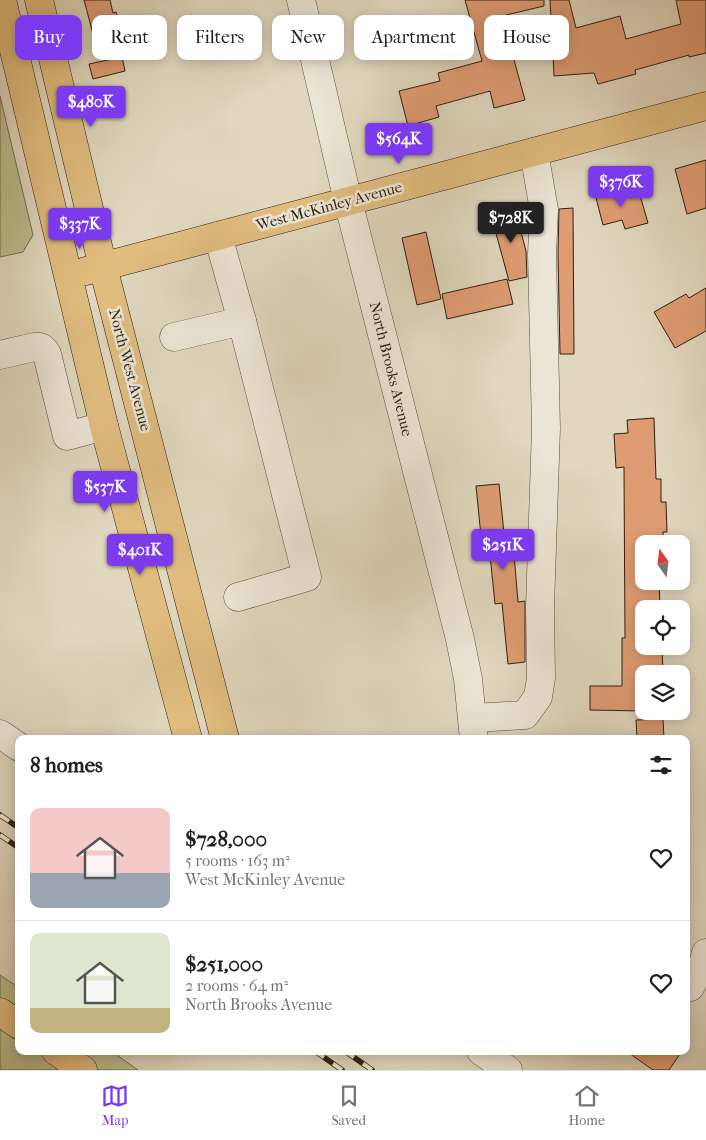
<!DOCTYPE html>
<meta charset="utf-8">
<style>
:root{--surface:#fff;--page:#f2f2f2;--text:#202124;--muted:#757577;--line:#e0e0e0;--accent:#7c3aed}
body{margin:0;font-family:"IM FELL French Canon",serif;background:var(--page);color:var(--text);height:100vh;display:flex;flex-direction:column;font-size:19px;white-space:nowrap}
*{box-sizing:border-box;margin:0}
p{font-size:16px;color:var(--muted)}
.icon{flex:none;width:28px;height:28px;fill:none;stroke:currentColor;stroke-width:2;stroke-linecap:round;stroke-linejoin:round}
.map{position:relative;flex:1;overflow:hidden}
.sheet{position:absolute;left:15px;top:735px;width:675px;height:320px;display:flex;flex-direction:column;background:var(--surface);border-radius:10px;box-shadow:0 2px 12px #0003}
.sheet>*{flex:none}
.guide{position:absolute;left:15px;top:15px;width:676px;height:45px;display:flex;gap:10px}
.needle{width:32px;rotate:346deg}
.tools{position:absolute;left:635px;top:535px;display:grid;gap:10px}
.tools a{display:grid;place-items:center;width:55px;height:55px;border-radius:10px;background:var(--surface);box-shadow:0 2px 12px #0003;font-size:25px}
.price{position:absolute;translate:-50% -42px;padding:0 11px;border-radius:5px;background:var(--accent);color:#fff;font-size:16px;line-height:32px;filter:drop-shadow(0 1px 2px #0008)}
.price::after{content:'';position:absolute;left:50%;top:30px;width:15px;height:11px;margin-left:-8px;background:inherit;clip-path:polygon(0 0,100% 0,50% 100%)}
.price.current{background:#222;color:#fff}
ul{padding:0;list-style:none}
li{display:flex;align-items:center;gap:15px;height:125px;padding:0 15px}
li+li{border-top:1px solid var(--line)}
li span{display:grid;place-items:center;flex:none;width:140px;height:100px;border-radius:10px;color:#555}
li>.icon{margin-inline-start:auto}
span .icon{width:60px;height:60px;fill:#fffc;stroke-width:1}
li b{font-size:21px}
h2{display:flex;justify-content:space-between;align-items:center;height:60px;padding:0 15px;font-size:21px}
.tag{padding:0 18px;border-radius:10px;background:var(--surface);box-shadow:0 2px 12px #0003;font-size:18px;line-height:45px}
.tag.current{background:var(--accent);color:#fff}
.dock{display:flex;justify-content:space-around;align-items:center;height:70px;border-top:1px solid var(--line);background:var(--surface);font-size:14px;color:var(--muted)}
.dock a{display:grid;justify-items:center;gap:2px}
.dock .current{color:var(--accent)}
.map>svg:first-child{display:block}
</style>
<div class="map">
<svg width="706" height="1070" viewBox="0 0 706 1070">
<rect width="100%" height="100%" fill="#e0d7be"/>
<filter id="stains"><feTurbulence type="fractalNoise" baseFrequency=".004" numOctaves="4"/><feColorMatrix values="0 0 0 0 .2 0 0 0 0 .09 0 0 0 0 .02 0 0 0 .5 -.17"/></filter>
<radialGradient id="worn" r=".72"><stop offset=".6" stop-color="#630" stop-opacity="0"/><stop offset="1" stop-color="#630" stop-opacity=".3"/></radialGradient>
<g fill="#babc8c" stroke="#736e4f">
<path d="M0,96L33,235L23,252L0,257Z"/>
<path d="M0,975L19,988V1051H111L138,1070H0Z"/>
</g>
<g fill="#df9c73" stroke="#2c2012">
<path d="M84,0H110L113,13L116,12L120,27L93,34Z"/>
<path d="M465,0H544V6L502,16L525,100L494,108L490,91L436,106L439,117L408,126L399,91L440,81L438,73L482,61Z"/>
<path d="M550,0H569L576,28L620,16L626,39L681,24L676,0H706V53L689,57V55L635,70L636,74L598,84L594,73L554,76Z"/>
<path d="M122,57L125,71L93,79L89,64Z"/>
<path d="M706,160V208L687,214L675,169Z"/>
<path d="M628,185L631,198L640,195L648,223L625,229L622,220L603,225L595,194Z"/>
<path d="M573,208L574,354H560L558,254L559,209Z"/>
<path d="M515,209L526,251L527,277L509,281L491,215Z"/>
<path d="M426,232L441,299L417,305L402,238Z"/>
<path d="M507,279L513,304L447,319L442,294Z"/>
<path d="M706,288V331L675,348L654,312L686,294L689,298Z"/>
<path d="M654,418L656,479H661V502H666L667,532H663V544H644V581H659L660,609H644V646H662L663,674H644V711L590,710V686H622V638H625L624,467L616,468L614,434L628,433L627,420Z"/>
<path d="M499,484L505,543L513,542L518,602L525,601V662L508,664L502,603L495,604L489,545L482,546L476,486Z"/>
<path d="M663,719L664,739H637L636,720Z"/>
<path d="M626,1051H682L669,1070H653Z"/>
</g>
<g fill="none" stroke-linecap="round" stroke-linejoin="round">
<g stroke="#594e3d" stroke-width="29">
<g id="minor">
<path d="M301,0L348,201L460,639L468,679L474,739"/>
<path d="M218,236L242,321"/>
<path d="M174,337L242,321L307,577L238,597"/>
<path d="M0,355L34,347C41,346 43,348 47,354L67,436L104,426"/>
<path d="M473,718L525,715L538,697L541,678L540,607L546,428L542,254L544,210L534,152"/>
<path d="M0,734L19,747"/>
<path d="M690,987L703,964L706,953"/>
<path d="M481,1051L508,1070"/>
</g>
</g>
<g stroke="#2c2012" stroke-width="29">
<g id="major">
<path d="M2,0L104,426L188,739"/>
<path d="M39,0L103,267L225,739"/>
<path d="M86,271L706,106"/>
<path d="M0,1012L19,1025"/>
<path d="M56,1051L83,1070"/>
</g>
</g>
<use href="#minor" stroke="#ebe5d5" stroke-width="28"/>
<use href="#major" stroke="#e0bc7f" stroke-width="28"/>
<g stroke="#2c2012" stroke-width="5.5">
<g id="rail">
<path d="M0,815L19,828"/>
<path d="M0,835L19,848"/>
<path d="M315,1051L342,1070"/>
<path d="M345,1051L372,1070"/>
</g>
</g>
<use href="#rail" stroke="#ebe5d5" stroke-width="4" stroke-dasharray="11" stroke-linecap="butt"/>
</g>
<g text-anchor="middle" stroke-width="5" stroke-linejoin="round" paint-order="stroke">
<g font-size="15" fill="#2c2012" stroke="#ebe5d5">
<text transform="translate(329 206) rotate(-15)" y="5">West McKinley Avenue</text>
<text transform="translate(391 369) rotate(76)" y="5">North Brooks Avenue</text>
<text transform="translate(130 370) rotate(75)" y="5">North West Avenue</text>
</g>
</g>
<rect width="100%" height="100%" filter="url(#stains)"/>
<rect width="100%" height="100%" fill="url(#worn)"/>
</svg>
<div class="tools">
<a><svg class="needle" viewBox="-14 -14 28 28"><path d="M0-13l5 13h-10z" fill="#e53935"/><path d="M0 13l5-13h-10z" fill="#757577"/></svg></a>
<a><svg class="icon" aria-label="locate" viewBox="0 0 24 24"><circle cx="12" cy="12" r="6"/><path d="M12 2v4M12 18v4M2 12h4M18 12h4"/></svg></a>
<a><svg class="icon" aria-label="layers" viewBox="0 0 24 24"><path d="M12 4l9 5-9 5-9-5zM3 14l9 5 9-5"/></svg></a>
</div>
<b class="price" style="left:91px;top:128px">$480K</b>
<b class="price" style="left:399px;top:165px">$564K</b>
<b class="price" style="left:621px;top:208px">$376K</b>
<b class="price current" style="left:511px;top:244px">$728K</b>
<b class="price" style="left:80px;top:250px">$337K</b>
<b class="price" style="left:105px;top:513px">$537K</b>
<b class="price" style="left:503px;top:571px">$251K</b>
<b class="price" style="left:140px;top:576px">$401K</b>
<div class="guide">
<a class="tag current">Buy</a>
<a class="tag">Rent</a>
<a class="tag">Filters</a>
<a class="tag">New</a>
<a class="tag">Apartment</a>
<a class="tag">House</a>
</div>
<section class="sheet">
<h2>8 homes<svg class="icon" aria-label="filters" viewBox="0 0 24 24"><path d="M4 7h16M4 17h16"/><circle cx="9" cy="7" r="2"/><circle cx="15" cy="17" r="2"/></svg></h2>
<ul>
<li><span style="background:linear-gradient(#f6c9c9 65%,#9aa5b1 0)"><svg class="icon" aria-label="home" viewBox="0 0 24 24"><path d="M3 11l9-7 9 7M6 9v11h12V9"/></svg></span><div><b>$728,000</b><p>5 rooms · 163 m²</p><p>West McKinley Avenue</p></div><svg class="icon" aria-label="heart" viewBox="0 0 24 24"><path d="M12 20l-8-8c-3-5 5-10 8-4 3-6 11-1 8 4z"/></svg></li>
<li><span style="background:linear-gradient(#dfe7d0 75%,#c2b280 0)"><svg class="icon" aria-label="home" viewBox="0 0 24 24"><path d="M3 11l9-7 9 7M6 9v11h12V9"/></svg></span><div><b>$251,000</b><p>2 rooms · 64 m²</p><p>North Brooks Avenue</p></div><svg class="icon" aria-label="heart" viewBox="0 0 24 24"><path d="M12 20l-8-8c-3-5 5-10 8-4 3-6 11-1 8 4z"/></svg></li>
</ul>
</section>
</div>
<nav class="dock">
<a class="current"><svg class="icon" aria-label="map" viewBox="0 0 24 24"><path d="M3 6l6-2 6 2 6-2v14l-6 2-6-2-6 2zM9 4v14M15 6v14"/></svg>Map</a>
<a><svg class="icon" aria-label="saved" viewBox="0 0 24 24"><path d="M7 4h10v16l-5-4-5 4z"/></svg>Saved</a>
<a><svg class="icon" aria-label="home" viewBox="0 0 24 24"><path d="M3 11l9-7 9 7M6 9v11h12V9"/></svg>Home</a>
</nav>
